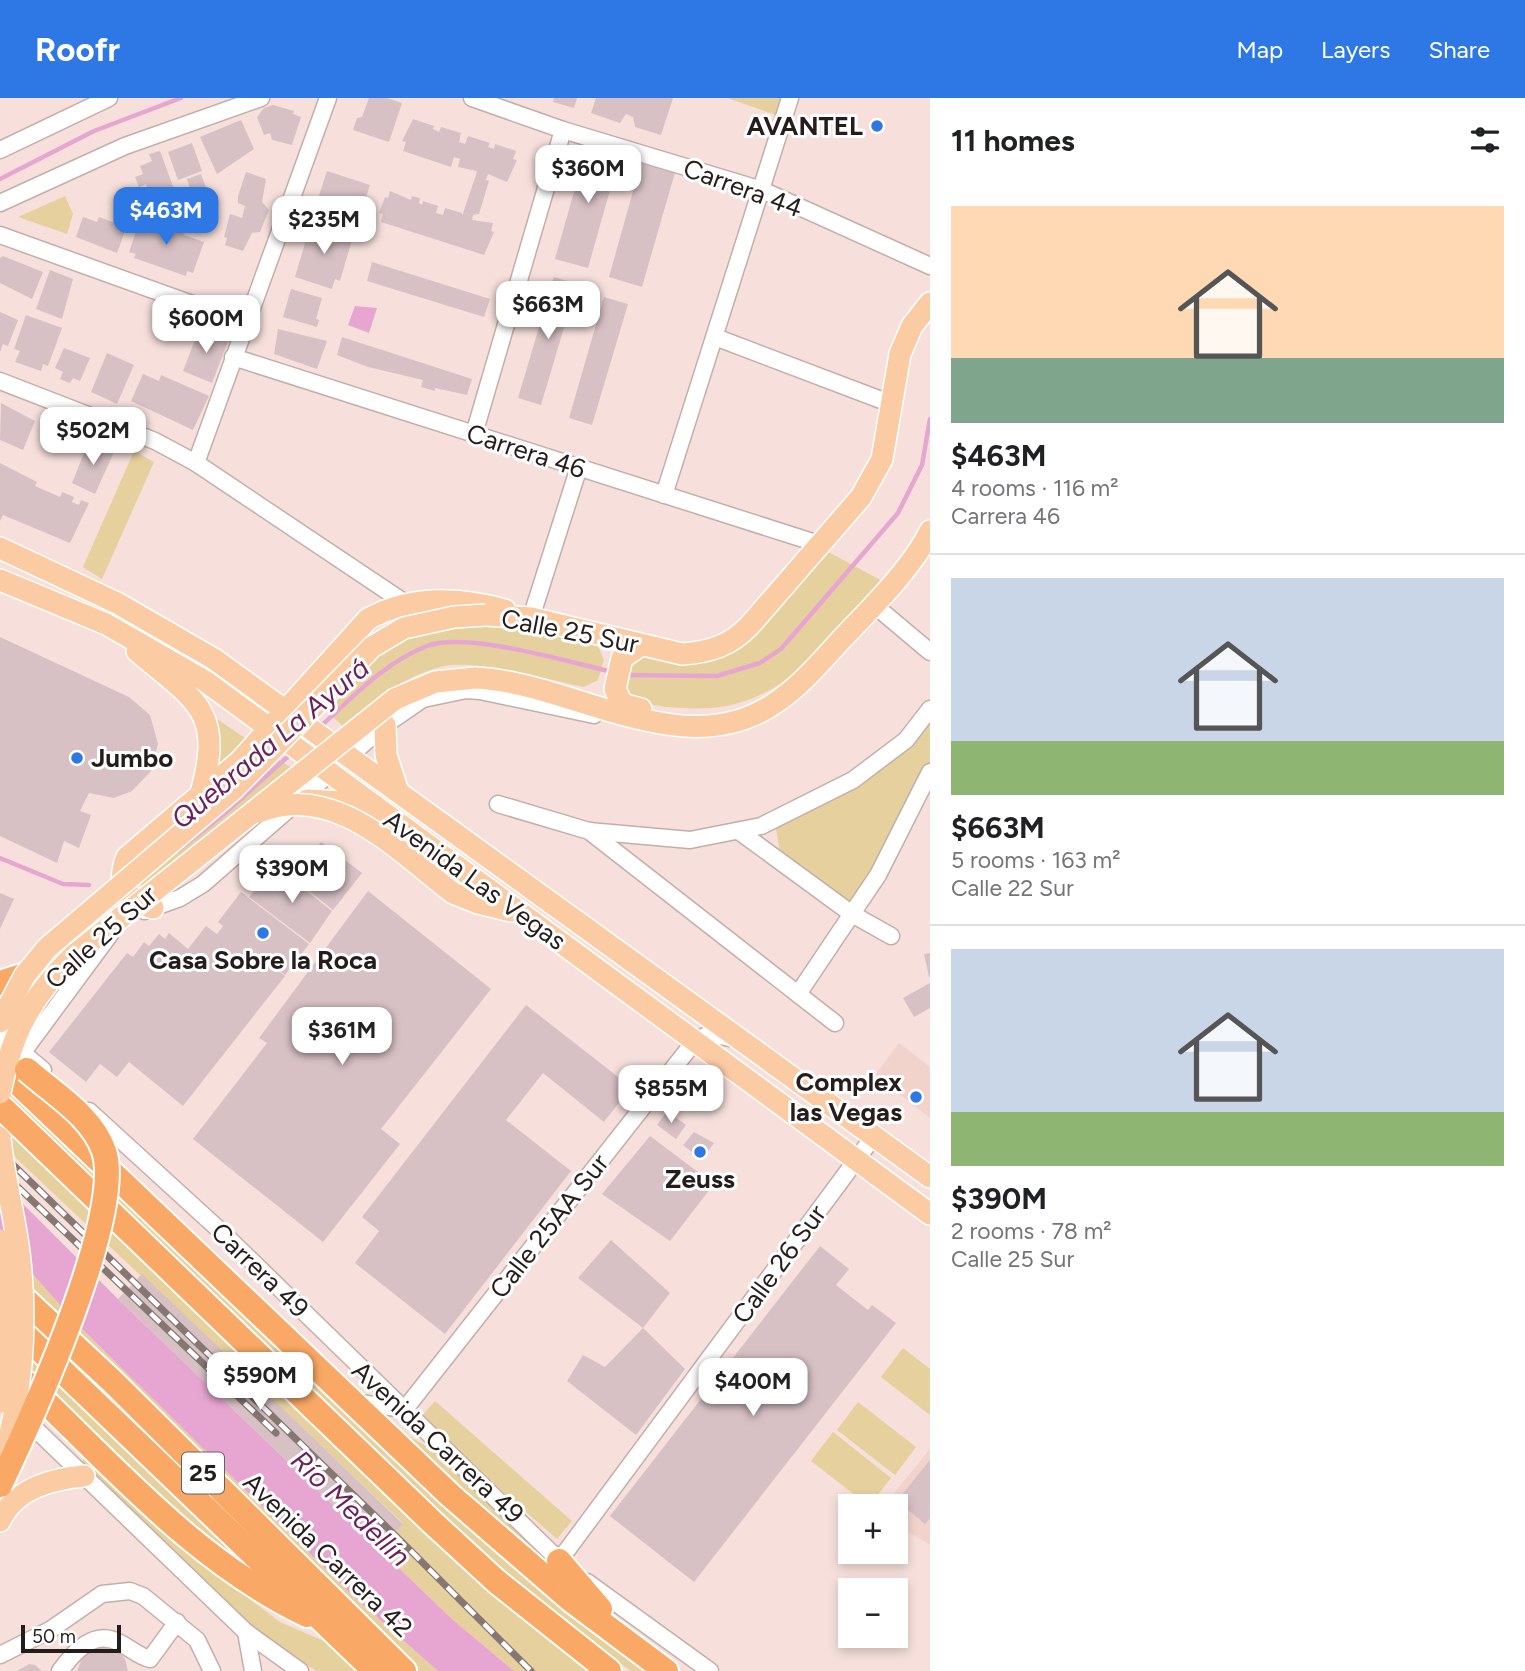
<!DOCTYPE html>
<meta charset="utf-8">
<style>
:root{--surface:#fff;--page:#f6f6f6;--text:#202124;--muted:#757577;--line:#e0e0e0;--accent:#2d78e4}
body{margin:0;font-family:Figtree,sans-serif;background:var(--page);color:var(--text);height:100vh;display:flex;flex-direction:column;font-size:26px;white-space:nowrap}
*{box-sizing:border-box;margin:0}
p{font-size:23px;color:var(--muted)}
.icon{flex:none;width:38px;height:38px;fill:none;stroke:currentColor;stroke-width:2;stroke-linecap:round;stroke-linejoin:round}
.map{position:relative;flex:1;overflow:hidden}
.sheet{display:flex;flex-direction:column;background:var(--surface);width:595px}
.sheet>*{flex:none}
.fabs{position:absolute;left:838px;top:1396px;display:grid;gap:14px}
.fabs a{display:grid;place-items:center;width:70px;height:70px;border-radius:0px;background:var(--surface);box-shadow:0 4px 10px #0003;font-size:35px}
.scale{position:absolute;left:21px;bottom:18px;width:100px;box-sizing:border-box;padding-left:7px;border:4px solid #251d1b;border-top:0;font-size:19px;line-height:24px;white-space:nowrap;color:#251d1b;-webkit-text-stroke:5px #fff;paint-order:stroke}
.price{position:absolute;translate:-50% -60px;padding:0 16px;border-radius:14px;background:#fff;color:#222;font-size:23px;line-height:46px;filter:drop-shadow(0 2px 4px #0008)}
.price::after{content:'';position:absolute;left:50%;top:42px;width:21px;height:16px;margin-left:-10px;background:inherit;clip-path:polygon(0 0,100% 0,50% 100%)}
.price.current{background:var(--accent);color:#fff}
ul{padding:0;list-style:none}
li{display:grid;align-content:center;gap:14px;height:371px;padding:0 21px}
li+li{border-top:2px solid var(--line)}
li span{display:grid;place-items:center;height:217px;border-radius:0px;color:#555}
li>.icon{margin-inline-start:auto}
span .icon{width:126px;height:126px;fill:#fffc;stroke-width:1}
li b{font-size:30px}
h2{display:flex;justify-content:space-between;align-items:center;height:84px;padding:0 21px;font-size:30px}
header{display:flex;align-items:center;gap:42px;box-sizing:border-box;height:98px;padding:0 35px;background:var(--accent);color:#fff}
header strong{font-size:33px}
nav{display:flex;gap:38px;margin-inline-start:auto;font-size:24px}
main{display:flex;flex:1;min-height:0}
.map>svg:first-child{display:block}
</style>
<header>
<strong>Roofr</strong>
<nav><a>Map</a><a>Layers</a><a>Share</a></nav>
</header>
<main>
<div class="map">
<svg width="930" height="1573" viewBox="0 0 930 1573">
<rect width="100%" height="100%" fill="#f7e0db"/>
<g fill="#f2d3cc">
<path d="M899,945L930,969V1020L875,977Z"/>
<path d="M930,1351V1447L896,1427V1409H883Z"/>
</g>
<g fill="#e6d09e">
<path d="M727,0H781L776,17Z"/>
<path d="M65,98L73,116L67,136L18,119Z"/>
<path d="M134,353L154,364L102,481L83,469Z"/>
<path d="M823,451L884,484C824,546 780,618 683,610C661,609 640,607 623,593L630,562C654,554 684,565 711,562Z"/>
<path d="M481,526L523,529L598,548L604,562L598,582L584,589C548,582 475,560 440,569C404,578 371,605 344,629L322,610C339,592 356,569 375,554C405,531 445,529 481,526Z"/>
<path d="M930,616V669L896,737L851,806L780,755L775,725L872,675Z"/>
<path d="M214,619L245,640L218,669L220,650Z"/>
<path d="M274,659L292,670L147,794L134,778Z"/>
<path d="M0,981L522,1473L578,1522L646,1573H631L572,1532L518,1487L0,996Z"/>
<path d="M0,1022L489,1488L586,1573H514L453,1522L379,1451L403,1425L0,1045Z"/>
<path d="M10,1149L78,1227L355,1500L438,1573H415L0,1169Z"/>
<path d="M0,1244L31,1261L96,1317L245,1462L200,1435Z"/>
<path d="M903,1250L930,1271V1317L881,1279Z"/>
<path d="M435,1303L572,1423L557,1441L419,1321Z"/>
<path d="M858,1304L916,1349L895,1377L837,1332Z"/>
<path d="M382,1323L437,1354L532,1445L547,1471Z"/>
<path d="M833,1334L891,1380L869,1408L811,1363Z"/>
<path d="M85,1356L213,1473L280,1524L331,1546L362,1573H317L278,1550L241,1522L82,1365Z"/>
</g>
<g fill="#e7a6d2">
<path d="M355,208L377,210L369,235L348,227Z"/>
<path d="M0,1083L118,1201L453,1522L514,1573H438L355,1500L78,1227L0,1139Z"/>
</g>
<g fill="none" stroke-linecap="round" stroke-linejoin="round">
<g stroke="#e7a6d2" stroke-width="4.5">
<path d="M0,81L94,33L181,0"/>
<path d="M624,577L717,578L760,565L781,551L898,415L922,367L930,321"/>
<path d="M320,629C352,600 385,564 427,548C466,533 569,564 612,574"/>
<path d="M177,753L225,715L293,654"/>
<path d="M0,760L63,786L89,787"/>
</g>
</g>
<g fill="#d7c1c4">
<path d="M369,0H387L402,5L389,44L353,32L357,20L362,19Z"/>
<path d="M554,0H577L574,10L553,4Z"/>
<path d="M596,0H673L661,37L635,29L633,19L626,16L620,25L591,15Z"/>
<path d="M273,7L294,13L293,16L301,19L292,47L272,42L270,35L264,37L257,19L264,10Z"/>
<path d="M413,21L434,28L433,31L439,34L441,29L461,35L459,44L465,46L468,38L490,45L488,49L494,51L495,46L516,53L513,61L517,62L507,84L488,76L486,82L489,83L479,116L473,117L472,122L493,125L491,133L494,134L484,157L381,124L383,116L379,115L385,99L388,100L390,93L411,102L412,98L420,100L419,105L422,107L423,103L438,108L436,115L443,117L445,110L462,115V118L476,77L477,73L458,69L460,61L454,59L451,69L403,53L406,44L402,43Z"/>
<path d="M241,22L254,51L217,76L200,39Z"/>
<path d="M588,44L621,53L588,170L555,161Z"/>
<path d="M192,45L202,73L178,82L168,54Z"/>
<path d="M160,53L178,102L171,105L168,95L161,98L159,91L149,94L146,86L139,89L135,79L143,76L140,68L152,63L149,56Z"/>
<path d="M642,61L676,71L642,189L609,179Z"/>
<path d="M327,73L370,87L357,127L314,113Z"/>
<path d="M246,74L266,81L262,104L269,112L260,134L252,135L243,153L225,147L227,140L224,139L230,116L242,120L245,108L238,105V98Z"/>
<path d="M201,76L212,106H198L197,101L187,105L182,93L190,90L187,81Z"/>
<path d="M83,119L97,124L99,119L113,124L123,120L129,122L117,155L76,139Z"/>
<path d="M141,119L186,131L184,137L204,144L193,175L187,173L186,178L134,160L136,156L129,154Z"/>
<path d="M311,125L353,138L340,183L335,181L332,191L295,179Z"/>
<path d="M3,158L43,174L32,201L0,185V160Z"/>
<path d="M372,164L490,201L484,219L367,183Z"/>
<path d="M50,172L73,181L62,221L36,211Z"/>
<path d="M554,179L577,186L541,307L518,300Z"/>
<path d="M291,191L322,200L316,221L319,222L317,229L283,219Z"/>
<path d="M604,199L628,206L592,327L569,320Z"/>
<path d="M0,214L18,222L8,248L3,246L0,254Z"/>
<path d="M26,217L62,230L48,268L43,266L41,273L15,264L20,253L14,251Z"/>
<path d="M200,229L229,241L212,285L183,273Z"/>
<path d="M278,231L327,243L317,271L274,256Z"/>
<path d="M342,239L472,281L467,297L435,290V293L421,289L423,282L368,269L337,257Z"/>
<path d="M64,250L90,260L80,283L73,280L70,285L60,281L63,274L55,270Z"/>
<path d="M107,255L134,267L117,306L91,294Z"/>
<path d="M143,276L159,283L161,277L209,298L193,332L131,303Z"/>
<path d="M1,305L35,323L23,352L0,342Z"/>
<path d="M93,344L115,352L95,396L72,385L88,345Z"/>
<path d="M0,365L37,384L35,388L60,399L62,394L74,399L72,404L79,407L81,402L89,405L70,445L3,417L0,423Z"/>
<path d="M0,539L129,599L150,617L158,646L151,673L132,693L114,700L89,695L80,713L91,717L79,750L64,743L57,765L0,738Z"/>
<path d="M321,744L362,775L333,812L283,772L300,749L312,757Z"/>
<path d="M269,774L279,782L284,775L332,813L310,845L249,799Z"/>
<path d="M368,793L491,891L381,1031L400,1046L323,1144L193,1041L267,945L259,940Z"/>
<path d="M241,794L309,846L285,877L242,844L285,878L183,1008L129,964L117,979L100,966L86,984L49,954L127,855L133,859L144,844L149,848L159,836L165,841L169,835L188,851L206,828L217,836L223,828L218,824Z"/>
<path d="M0,795L14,801L0,831Z"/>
<path d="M930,855V879H929L924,856Z"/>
<path d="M930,885V910L914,919L903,900Z"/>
<path d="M526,907L631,989L604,1024L543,975L506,1022L571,1073L445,1236L355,1165L379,1133L362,1119Z"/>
<path d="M667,1013L686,1027L676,1041L657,1027Z"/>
<path d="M694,1034L714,1045L702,1062L683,1047Z"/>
<path d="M650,1038L714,1086L670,1143L602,1096Z"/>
<path d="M611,1142L670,1195L643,1230L578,1180Z"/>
<path d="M820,1148L849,1171L836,1187L868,1212L872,1207L896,1225L694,1484L610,1418Z"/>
<path d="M142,1176L403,1426L379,1451L118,1201Z"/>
<path d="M643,1230L685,1271L636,1337L567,1283L583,1257L605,1269Z"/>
<path d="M930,1362V1420L925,1426L897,1403Z"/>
<path d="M99,1548L118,1553L125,1561L128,1573H77L83,1558Z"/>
<path d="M29,1566L35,1567L42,1573H17Z"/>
</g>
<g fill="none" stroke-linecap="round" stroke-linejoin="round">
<g stroke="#c4aea9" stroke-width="19">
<g id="minor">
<path d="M472,0L563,32L762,92L930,168"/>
<path d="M0,52L109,0"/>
<path d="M0,105L125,48L261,0"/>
<path d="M0,137L245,225"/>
<path d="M715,239L889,305"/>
<path d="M233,259L819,446"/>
<path d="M0,283L155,343L196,365L405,505"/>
<path d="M474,336L563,32"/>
<path d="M196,365L328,0"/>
<path d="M664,397L790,0"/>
<path d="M873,506L930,554"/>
<path d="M531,520L579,369"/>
<path d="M498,706L589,733L835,925"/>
<path d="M589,733L690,742L761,728L853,682L906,642L930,611"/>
<path d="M740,734L852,816L891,838"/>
<path d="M144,813L180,800L203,786L385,627L423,601L466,592L480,593L594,617"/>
<path d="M798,896L878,777L930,674"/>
<path d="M0,936L43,972"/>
<path d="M23,954L111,835"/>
<path d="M89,1013L226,1138L566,1469"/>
<path d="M351,1304L405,1311L694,944L709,936L735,941"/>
<path d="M24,1320L246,1534L300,1573"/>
<path d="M559,1463L874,1038"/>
<path d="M587,1484L710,1573"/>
<path d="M246,1534L253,1573"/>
<path d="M0,1557L50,1532L102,1496L130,1493L143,1498L197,1542L212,1573"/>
<path d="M60,1573C74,1554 94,1530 120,1545C130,1550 140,1559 150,1561L177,1524"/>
</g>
</g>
<g stroke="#fff" stroke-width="24">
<g id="major">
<path d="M0,450L117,505L214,561L930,1079"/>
<path d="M0,482L106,526L205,583L930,1116"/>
<path d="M486,517L531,520L682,556C710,554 730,548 750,527L861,399L882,361L900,256L912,228L930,205"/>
<path d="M641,547L622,560L615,591L622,606L641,611"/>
<path d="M137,553C196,604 224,611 201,695"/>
<path d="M475,580C574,584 685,670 778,603C801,587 820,565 839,544C868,513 912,471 930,433"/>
<path d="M385,627L386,657L398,694"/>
<path d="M307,702L342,704L372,710"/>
<path d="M453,795L478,805L511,813"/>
<path d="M153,810C127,805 116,784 127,759L240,663L368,521C411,497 458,499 505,512"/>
<path d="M0,1423C15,1390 52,1381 84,1378"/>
</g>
</g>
<g stroke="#fff" stroke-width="28">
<g id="highway">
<path d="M0,885L25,877"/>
<path d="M0,968L451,1398L571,1502L666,1573"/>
<path d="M0,1008L433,1425L496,1483L609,1573"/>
<path d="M8,1186L112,1283L404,1573"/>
<path d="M8,1221L375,1573"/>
<path d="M26,1285C114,1369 196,1464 307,1517"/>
<path d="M559,1463L600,1511"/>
</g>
</g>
<use href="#minor" stroke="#fff" stroke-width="16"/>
<use href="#major" stroke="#fbcba3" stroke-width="21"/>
<use href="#highway" stroke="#f9a965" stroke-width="24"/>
<g stroke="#867773" stroke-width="7">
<g id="rail">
<path d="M0,1054L403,1445L531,1573"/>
<path d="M0,1072L276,1335"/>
</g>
</g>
<use href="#rail" stroke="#fff" stroke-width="4.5" stroke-dasharray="13" stroke-linecap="butt"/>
<g stroke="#fff" stroke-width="24" stroke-linecap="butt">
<g id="major-bridge">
<path d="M259,714C334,683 398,753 453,795"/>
<path d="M0,924L25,877L47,850L235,690L372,549L404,530L454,519L486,517"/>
<path d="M0,995C12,935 30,900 74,857L395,601L435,584L475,580"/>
<path d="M0,1040C4,1082 16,1122 20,1163C27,1230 22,1303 1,1367"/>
<path d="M0,1142C11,1195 10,1251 0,1304"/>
</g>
</g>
<g stroke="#fff" stroke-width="28" stroke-linecap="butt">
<path id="highway-bridge" d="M0,1387C30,1324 125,1115 104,1053C92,1018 54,996 27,972"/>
</g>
<use href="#major-bridge" stroke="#fbcba3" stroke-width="21"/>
<use href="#highway-bridge" stroke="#f9a965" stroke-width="24"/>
</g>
<g fill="#2d78e4" stroke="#fff" stroke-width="2.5">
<circle cx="877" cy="28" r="7"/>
<circle cx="77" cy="660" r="7"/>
<circle cx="263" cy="835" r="7"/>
<circle cx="916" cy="999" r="7"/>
<circle cx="700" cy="1054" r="7"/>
</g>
<g text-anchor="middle" stroke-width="6" stroke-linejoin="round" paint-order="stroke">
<rect fill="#fff" stroke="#66615f" stroke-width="2" x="182" y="1354.5" width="42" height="41" rx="5"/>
<g font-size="24" font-weight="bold" fill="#251d1b">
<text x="203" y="1383">25</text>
</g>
<g font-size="26" font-weight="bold" fill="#251d1b" stroke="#fff" text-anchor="end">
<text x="863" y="37">AVANTEL</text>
<text x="91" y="669" text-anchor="start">Jumbo</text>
<text x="263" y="871" text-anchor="middle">Casa Sobre la Roca</text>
<text x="902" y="993">Complex<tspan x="902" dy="30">las Vegas</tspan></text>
<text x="700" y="1090" text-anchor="middle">Zeuss</text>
</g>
<g font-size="26" fill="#251d1b" stroke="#fff">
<text transform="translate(743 90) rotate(20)" y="9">Carrera 44</text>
<text transform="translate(526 353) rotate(18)" y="9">Carrera 46</text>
<text transform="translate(570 533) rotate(11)" y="9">Calle 25 Sur</text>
<text transform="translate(475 782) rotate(36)" y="9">Avenida Las Vegas</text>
<text transform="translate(101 839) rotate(-42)" y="9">Calle 25 Sur</text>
<text transform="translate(549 1128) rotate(-52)" y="9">Calle 25AA Sur</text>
<text transform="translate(779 1166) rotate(-54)" y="9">Calle 26 Sur</text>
<text transform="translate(260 1172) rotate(44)" y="9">Carrera 49</text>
<text transform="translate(438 1344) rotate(43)" y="9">Avenida Carrera 49</text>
<text transform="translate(328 1457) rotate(44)" y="9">Avenida Carrera 42</text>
</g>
<g font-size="28" font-style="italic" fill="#6c2259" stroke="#fff">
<text transform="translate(270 645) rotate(-40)" y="10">Quebrada La Ayurá</text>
<text transform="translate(351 1410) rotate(44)" y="10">Río Medellín</text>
</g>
</g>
</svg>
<div class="fabs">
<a>+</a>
<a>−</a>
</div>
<div class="scale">50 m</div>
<b class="price" style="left:588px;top:107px">$360M</b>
<b class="price current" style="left:166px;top:149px">$463M</b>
<b class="price" style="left:324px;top:158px">$235M</b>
<b class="price" style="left:548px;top:243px">$663M</b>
<b class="price" style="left:206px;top:257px">$600M</b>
<b class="price" style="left:93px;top:369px">$502M</b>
<b class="price" style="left:292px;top:807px">$390M</b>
<b class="price" style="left:342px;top:969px">$361M</b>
<b class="price" style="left:671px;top:1027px">$855M</b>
<b class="price" style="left:260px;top:1314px">$590M</b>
<b class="price" style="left:753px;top:1320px">$400M</b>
</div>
<section class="sheet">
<h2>11 homes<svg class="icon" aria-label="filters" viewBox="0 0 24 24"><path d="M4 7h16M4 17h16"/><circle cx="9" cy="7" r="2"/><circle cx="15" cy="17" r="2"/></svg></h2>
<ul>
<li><span style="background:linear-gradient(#ffd9b3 70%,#7fa58c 0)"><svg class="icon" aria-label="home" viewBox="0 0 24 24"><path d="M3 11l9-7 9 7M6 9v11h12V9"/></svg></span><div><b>$463M</b><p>4 rooms · 116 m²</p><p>Carrera 46</p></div></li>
<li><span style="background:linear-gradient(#c9d6e8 75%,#8fb573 0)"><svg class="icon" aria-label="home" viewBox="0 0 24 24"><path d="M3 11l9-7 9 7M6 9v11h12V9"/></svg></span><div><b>$663M</b><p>5 rooms · 163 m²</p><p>Calle 22 Sur</p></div></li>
<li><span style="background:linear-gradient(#c9d6e8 75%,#8fb573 0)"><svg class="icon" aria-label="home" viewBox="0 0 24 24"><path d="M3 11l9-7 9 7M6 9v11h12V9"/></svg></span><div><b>$390M</b><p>2 rooms · 78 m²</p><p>Calle 25 Sur</p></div></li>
</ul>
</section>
</main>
